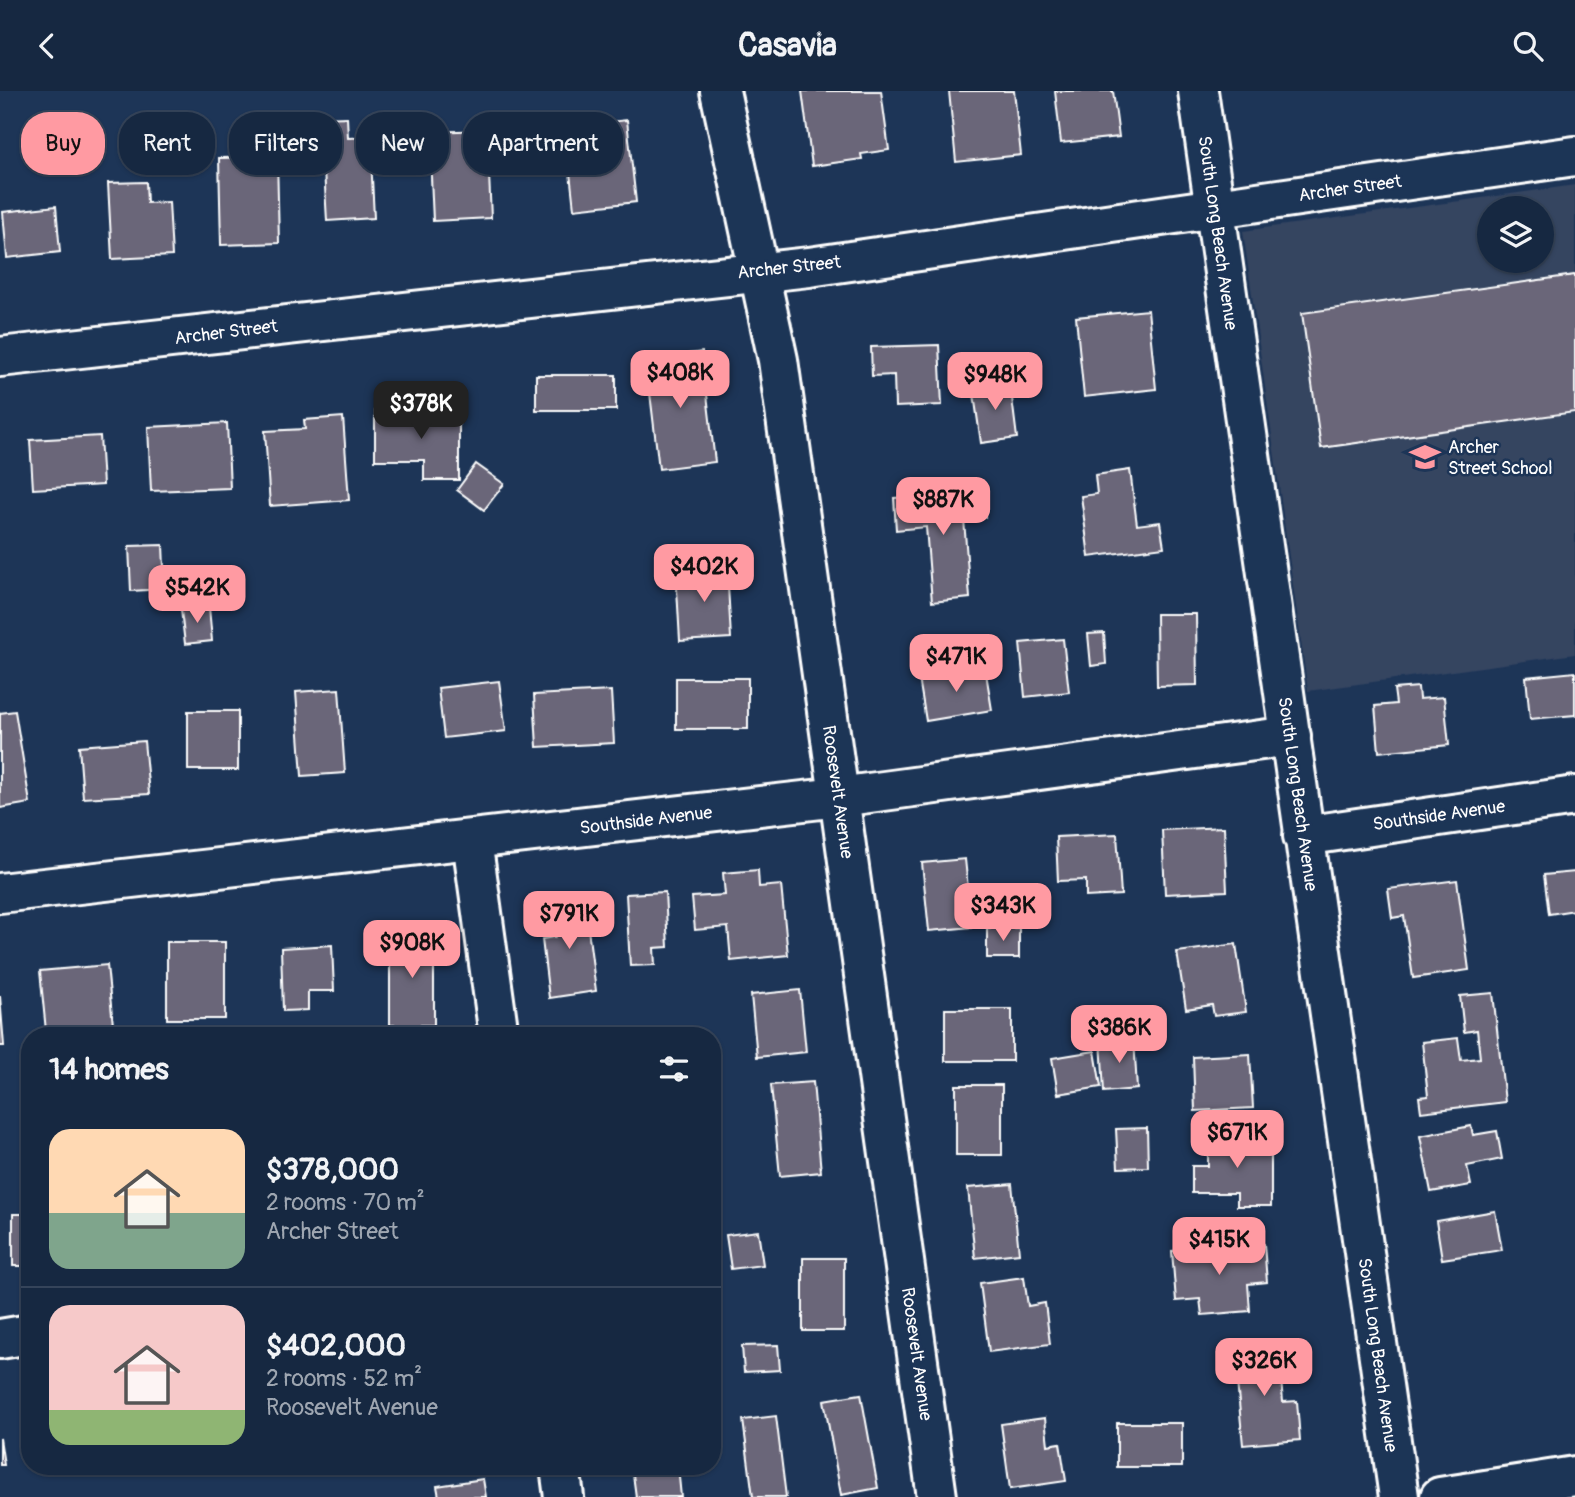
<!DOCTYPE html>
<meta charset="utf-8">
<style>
:root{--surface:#162841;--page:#23344c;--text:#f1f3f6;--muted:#9ea6b1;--line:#35445a;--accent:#ff9aa2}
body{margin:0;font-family:Pangolin,sans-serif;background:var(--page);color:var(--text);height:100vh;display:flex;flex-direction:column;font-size:26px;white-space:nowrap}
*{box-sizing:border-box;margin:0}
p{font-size:23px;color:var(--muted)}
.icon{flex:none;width:38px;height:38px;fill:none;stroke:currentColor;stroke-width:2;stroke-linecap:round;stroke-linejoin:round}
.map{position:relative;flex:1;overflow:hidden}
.sheet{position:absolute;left:21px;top:936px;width:700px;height:448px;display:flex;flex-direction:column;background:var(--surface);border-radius:28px;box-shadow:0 2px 5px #0004,0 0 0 2px var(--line)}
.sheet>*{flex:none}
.hud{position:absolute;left:21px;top:21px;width:700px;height:63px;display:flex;gap:14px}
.fabs{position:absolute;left:1477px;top:105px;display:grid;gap:14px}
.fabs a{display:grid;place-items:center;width:77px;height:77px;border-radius:50%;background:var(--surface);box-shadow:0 2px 5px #0004,0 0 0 2px var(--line);font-size:35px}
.price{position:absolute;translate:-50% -60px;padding:0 16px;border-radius:14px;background:var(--accent);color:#111;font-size:23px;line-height:46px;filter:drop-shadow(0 2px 4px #0008)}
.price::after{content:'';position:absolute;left:50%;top:42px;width:21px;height:16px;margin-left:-10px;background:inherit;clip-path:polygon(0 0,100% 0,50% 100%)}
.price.current{background:#222;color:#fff}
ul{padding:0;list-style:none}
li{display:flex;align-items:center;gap:21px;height:175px;padding:0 28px}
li+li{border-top:2px solid var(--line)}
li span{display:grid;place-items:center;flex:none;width:196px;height:140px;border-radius:21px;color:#555}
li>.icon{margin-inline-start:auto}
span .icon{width:84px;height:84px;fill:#fffc;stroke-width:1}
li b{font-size:30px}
h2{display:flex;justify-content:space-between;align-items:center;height:84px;padding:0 28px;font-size:30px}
.chip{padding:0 24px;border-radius:28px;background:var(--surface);box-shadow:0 2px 5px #0004,0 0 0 2px var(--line);font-size:24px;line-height:63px}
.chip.current{background:var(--accent);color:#111}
header{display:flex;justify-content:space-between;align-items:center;height:91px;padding:0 28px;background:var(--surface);font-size:32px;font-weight:800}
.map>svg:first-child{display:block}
</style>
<header><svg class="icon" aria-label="back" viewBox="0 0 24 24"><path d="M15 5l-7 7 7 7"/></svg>Casavia<svg class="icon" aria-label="search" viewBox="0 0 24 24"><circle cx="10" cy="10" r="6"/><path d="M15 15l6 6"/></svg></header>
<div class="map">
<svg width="1575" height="1406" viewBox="0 0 1575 1406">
<rect width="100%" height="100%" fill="#1d3557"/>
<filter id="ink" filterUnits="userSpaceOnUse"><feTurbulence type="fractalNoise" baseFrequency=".0143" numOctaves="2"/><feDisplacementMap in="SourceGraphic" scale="14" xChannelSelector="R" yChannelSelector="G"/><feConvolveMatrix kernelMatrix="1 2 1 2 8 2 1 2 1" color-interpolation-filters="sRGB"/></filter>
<g filter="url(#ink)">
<path fill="#344461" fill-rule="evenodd" d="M1575,94V563L1308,600L1243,140ZM1489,117H1542V170H1489Z"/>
<g fill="#6b6679" stroke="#fff" stroke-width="2">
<path d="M802,0H881L889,59L861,63L862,68L812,75Z"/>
<path d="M949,0H1014L1021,64L956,71Z"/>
<path d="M1055,0H1113L1119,46L1061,52Z"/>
<path d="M347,26L348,47L370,46L374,127L327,130L321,27Z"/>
<path d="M627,29L636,111L574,118L565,36Z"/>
<path d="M487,39L491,127L433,130L429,41Z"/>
<path d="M277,66L279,152L221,154L219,67Z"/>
<path d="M146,91L147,112L169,111L172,165L112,168L108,92Z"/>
<path d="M56,115L60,161L7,167L3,121Z"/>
<path d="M1575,184V321L1321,357L1302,222Z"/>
<path d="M1148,219L1156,298L1084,306L1076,226Z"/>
<path d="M939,254L942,314L895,316L894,284L872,285L871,256Z"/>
<path d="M702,261L715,371L659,378L646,268Z"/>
<rect x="536" y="284" width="80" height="35"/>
<path d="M1010,291L1017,347L981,352L973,296Z"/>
<path d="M375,320H459V389H424V369H375Z"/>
<path d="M343,326L349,409L270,415L265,340L305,338L304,329Z"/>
<path d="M227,332L230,397L151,400L148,336Z"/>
<path d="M100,345L103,394L33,398L30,349Z"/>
<path d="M476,373L504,393L484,419L457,399Z"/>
<path d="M1130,379L1137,434L1160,431L1164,456L1089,466L1081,405L1097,403L1095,384Z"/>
<path d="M983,400L985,426L964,428L970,507L932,511L926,436L896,439L894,407Z"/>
<path d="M163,454L165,498L131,500L129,455Z"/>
<path d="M727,477L731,547L680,550L676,480Z"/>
<path d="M209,516L212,550L185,553L181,519Z"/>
<path d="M1156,523H1196L1197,594L1157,595Z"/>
<path d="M1104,542L1106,573L1091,575L1088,543Z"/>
<path d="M1063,548L1069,601L1025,606L1020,552Z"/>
<path d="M985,576L992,619L926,630L919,587Z"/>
<path d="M1575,581V624L1530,628L1526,586Z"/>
<rect x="676" y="587" width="72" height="51"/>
<path d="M499,590L506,640L444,647L438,597Z"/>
<path d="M1418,596L1419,608L1444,606L1449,654L1379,661L1375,615L1396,613L1394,598Z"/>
<path d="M339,598L345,682L302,685L296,601Z"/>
<path d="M611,600L614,652L537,656L534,604Z"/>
<path d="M15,620L30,712L0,717V622Z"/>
<rect x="188" y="620" width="50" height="59"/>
<path d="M144,650L149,703L83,707L79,655Z"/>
<path d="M1224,736L1227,800L1165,803L1162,739Z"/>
<path d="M1117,743L1121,804L1086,806V789L1058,790L1056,746Z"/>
<path d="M965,768L972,836L929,840L922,772Z"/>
<path d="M758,779L759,796L781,794L788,864L731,870L728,836L695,839L692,806L725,804L723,782Z"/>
<path d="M1575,781V819L1549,823L1544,784Z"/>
<path d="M1457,789L1469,879L1413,887L1404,825L1392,827L1388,798Z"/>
<path d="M665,801L668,856L654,857L655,874L630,875L626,803Z"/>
<path d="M584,807L596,900L549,907L542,848L555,846L551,811Z"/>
<rect x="987" y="837" width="32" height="30"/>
<rect x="390" y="845" width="44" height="89"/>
<rect x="167" y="851" width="58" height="77"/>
<path d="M1236,853L1246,921L1214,925L1212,914L1186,918L1177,861Z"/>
<path d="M332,854L334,900H308V919L283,920L281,857Z"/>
<path d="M107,874L113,934L46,940L40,880Z"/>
<path d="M800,899L806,961L757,966L751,904Z"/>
<path d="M1493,902L1505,1011L1421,1021L1419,1006L1428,1005L1422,951L1458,947L1461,969L1480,967L1477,939L1464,941L1460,905Z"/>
<path d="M0,905L4,955H0Z"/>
<rect x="945" y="918" width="67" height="52"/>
<path d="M1134,947L1137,998L1104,1001L1101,949Z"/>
<path d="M1095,960L1101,996L1058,1003L1052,967Z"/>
<path d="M1250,963L1253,1017L1195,1020L1193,966Z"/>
<path d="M813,991L821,1081L780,1085L771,994Z"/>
<rect x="956" y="994" width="46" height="70"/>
<path d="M1471,1035L1473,1044L1497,1040L1502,1068L1467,1075L1471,1094L1431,1101L1420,1045Z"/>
<path d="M1147,1037L1148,1076L1118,1077L1116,1038Z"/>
<path d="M1208,1047H1271V1115H1237V1102H1192V1075H1208Z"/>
<path d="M1012,1093L1019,1162L975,1167L968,1097Z"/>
<path d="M1495,1120L1502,1159L1442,1168L1436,1130Z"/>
<rect x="13" y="1123" width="17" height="52"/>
<path d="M758,1140L763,1174L731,1178L726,1144Z"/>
<path d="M1264,1153L1267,1191L1248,1193L1250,1220L1202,1224L1200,1208L1176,1210L1172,1160Z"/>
<rect x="803" y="1167" width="41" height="73"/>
<path d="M1024,1186L1028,1215L1045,1212L1050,1253L989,1261L980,1192Z"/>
<path d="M778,1254L780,1279L744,1281L742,1255Z"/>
<path d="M1278,1254L1283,1311L1297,1310L1300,1349L1243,1354L1234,1259Z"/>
<path d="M861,1303L878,1397L841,1404L824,1309Z"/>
<path d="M776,1325L786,1406H753L743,1329Z"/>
<path d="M1045,1327L1048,1354L1060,1352L1066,1390L1010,1398L1001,1333Z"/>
<rect x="1117" y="1332" width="65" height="44"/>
<path d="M0,1347L4,1374H0Z"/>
<path d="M632,1376H678L681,1406H636Z"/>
<path d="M483,1388L486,1406H439L437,1395Z"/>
</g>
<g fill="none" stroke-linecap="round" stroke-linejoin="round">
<g stroke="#fff" stroke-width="44">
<g id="street">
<path d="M720,0L778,269L937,1406"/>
<path d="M1198,0L1399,1406"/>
<path d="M0,266L809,176L1575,65"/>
<path d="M1303,745L1575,705"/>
<path d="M472,749L499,945"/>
<path d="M0,802L839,706L1291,645"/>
<path d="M0,1248L30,1243"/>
<path d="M560,1376L564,1406"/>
</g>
</g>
<g stroke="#fff" stroke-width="44">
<path id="secondary" d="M1440,1406L1575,1385"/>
</g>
<use href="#street" stroke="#1d3557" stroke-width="38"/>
<use href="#secondary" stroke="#1d3557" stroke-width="38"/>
</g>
</g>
<defs>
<g id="school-bare" transform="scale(2.415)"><path d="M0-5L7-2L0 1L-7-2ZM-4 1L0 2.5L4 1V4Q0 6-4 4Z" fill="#ff9aa2" stroke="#1d3557" stroke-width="2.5" paint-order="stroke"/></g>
</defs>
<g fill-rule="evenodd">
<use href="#school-bare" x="1425" y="366"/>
</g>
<g text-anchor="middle" stroke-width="5" stroke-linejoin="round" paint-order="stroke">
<g font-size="18" fill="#fff" stroke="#1d3557">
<text transform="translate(1350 97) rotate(-8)" y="6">Archer Street</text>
<text transform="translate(1218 142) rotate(82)" y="6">South Long Beach Avenue</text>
<text transform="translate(789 176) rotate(-6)" y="6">Archer Street</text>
<text transform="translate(226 241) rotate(-7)" y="6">Archer Street</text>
<text transform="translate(838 701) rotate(82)" y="6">Roosevelt Avenue</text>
<text transform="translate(1298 703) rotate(82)" y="6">South Long Beach Avenue</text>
<text transform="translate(1439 724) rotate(-8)" y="6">Southside Avenue</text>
<text transform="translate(646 729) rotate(-7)" y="6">Southside Avenue</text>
<text transform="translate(917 1263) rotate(82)" y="6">Roosevelt Avenue</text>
<text transform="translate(1378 1264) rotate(82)" y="6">South Long Beach Avenue</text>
</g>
<g font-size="18" fill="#fff" stroke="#1d3557" text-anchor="start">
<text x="1448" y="362">Archer<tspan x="1448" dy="21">Street School</tspan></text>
</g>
</g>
</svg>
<div class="fabs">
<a><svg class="icon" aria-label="layers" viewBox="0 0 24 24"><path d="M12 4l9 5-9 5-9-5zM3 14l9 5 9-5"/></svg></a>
</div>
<b class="price" style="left:680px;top:319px">$408K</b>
<b class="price" style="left:995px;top:321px">$948K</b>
<b class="price current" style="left:421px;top:350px">$378K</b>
<b class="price" style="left:943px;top:446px">$887K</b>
<b class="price" style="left:704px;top:513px">$402K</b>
<b class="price" style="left:197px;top:534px">$542K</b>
<b class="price" style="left:956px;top:603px">$471K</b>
<b class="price" style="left:1003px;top:852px">$343K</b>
<b class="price" style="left:569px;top:860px">$791K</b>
<b class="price" style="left:412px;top:889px">$908K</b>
<b class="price" style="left:1119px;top:974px">$386K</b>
<b class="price" style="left:1237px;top:1079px">$671K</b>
<b class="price" style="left:1219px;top:1186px">$415K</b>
<b class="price" style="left:1264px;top:1307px">$326K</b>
<div class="hud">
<a class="chip current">Buy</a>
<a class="chip">Rent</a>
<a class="chip">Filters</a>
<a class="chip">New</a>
<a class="chip">Apartment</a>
</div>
<section class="sheet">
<h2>14 homes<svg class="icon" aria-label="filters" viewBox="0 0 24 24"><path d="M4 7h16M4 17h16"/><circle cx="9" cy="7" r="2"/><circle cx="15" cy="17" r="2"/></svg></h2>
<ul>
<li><span style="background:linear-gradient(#ffd9b3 60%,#7fa58c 0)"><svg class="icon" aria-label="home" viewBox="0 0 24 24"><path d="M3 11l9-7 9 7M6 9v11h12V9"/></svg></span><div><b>$378,000</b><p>2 rooms · 70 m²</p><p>Archer Street</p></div></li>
<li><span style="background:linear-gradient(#f6c9c9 75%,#8fb573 0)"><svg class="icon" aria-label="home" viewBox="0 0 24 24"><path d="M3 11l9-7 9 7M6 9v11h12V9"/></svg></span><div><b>$402,000</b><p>2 rooms · 52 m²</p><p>Roosevelt Avenue</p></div></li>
</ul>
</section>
</div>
